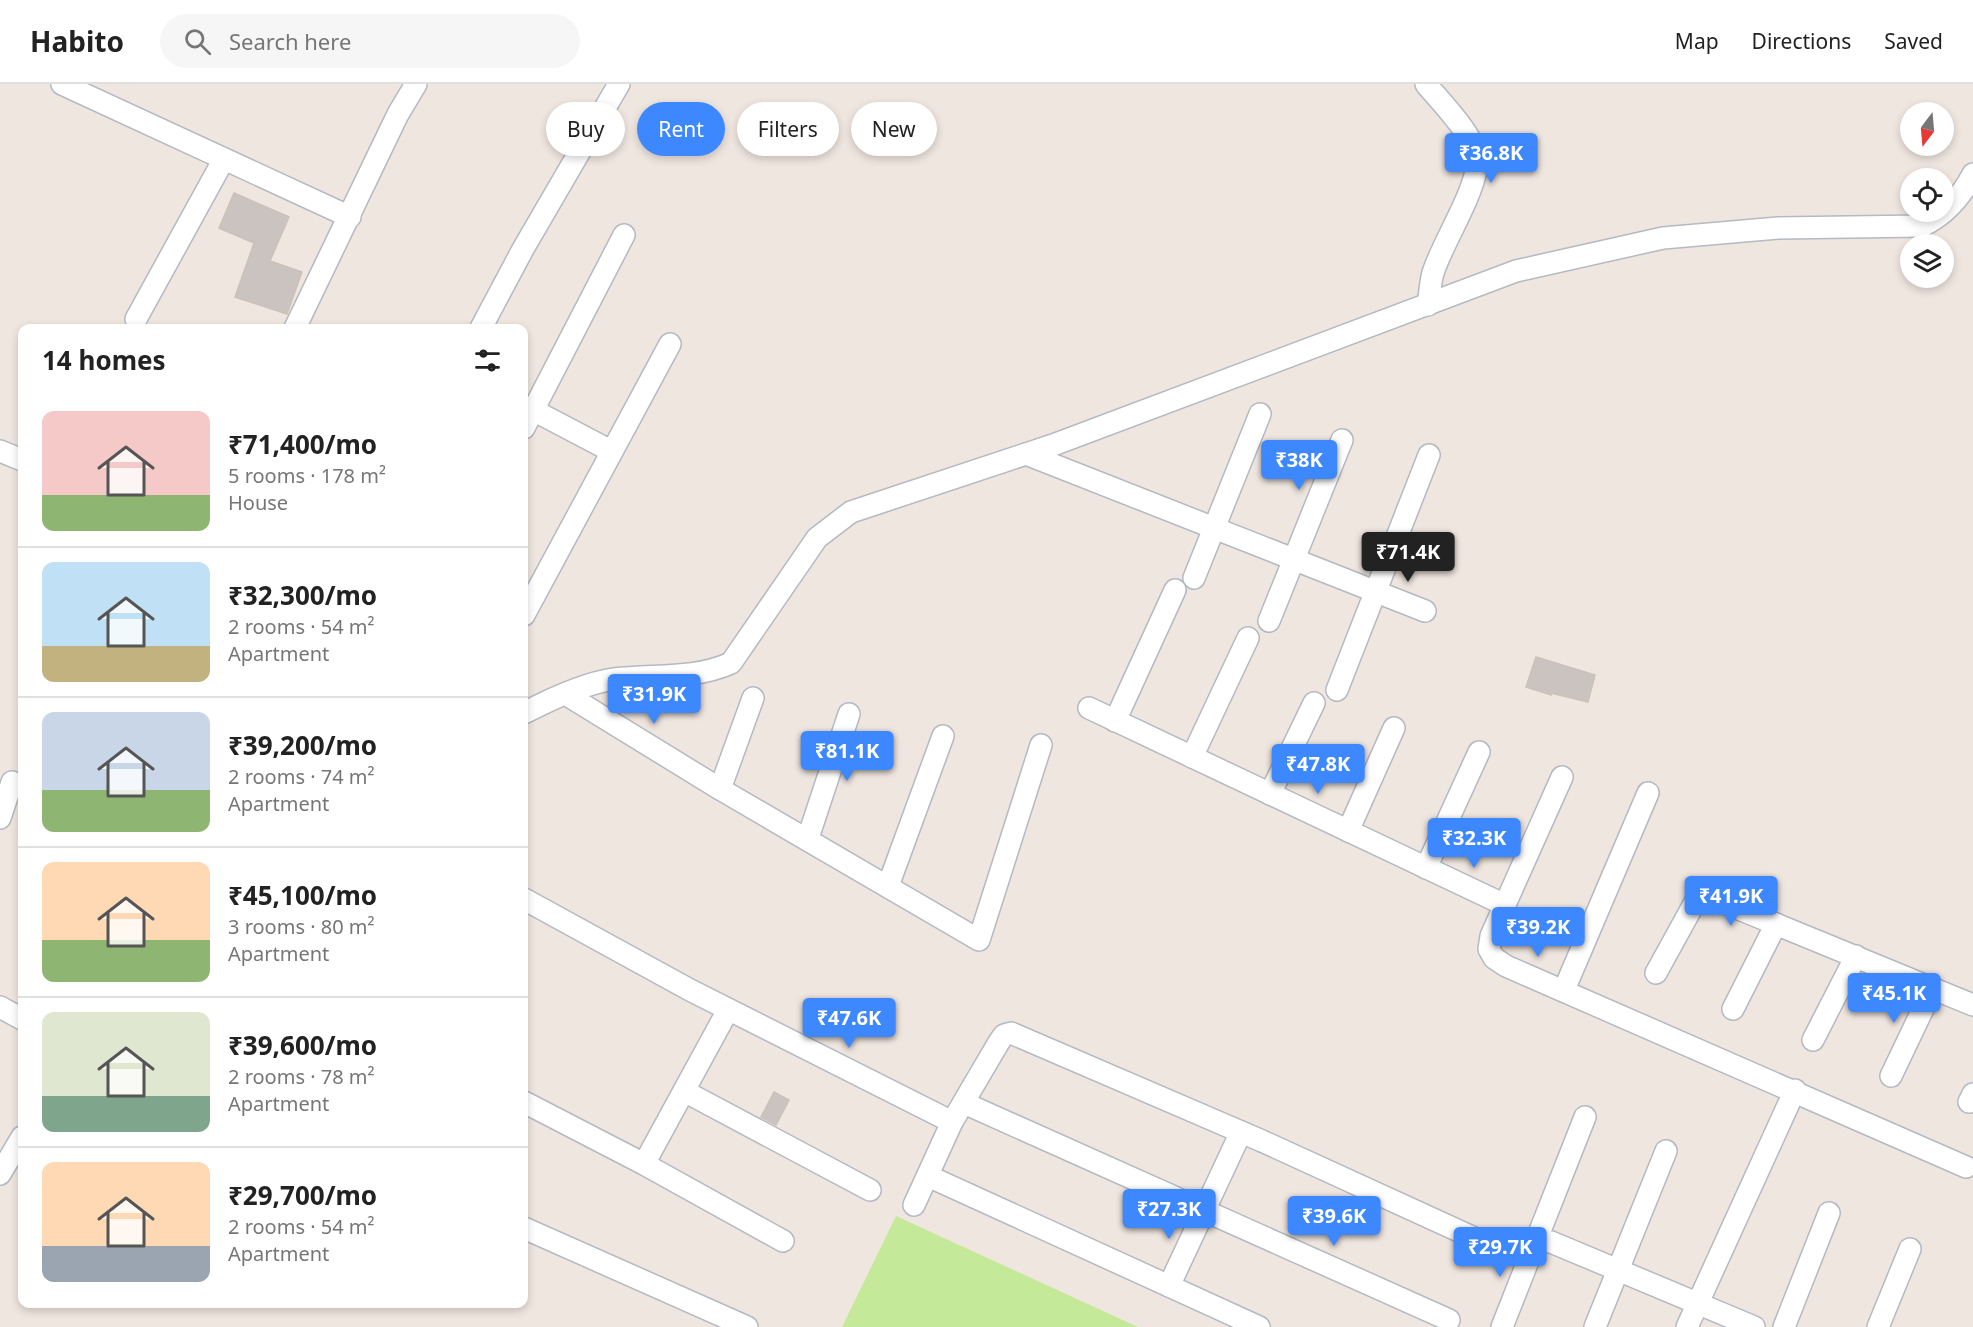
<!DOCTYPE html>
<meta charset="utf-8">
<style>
:root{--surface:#fff;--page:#f6f6f6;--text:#222;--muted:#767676;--line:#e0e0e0;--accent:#3d88ff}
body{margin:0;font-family:"Noto Sans",sans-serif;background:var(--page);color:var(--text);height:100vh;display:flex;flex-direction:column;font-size:22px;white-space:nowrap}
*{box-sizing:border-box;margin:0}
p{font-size:20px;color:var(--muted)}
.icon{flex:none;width:33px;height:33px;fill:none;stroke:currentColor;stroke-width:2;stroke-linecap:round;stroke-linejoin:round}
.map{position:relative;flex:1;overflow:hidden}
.side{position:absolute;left:18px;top:240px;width:510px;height:984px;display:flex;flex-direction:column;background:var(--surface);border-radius:12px;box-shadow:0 3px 9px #0003}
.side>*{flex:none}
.banner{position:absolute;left:546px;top:18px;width:570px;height:54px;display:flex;gap:12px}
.needle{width:39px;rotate:196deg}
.tools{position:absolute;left:1900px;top:18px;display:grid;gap:12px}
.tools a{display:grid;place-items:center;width:54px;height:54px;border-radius:50%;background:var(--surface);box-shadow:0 3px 9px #0003;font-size:30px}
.price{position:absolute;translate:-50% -51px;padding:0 14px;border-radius:6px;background:var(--accent);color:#fff;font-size:20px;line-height:39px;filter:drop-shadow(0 2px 3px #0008)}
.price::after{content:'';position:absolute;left:50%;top:36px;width:18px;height:14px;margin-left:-9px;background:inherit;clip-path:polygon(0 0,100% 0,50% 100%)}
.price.active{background:#222;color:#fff}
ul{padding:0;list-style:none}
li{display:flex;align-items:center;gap:18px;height:150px;padding:0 24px}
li+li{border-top:2px solid var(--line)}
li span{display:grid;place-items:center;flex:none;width:168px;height:120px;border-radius:12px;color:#555}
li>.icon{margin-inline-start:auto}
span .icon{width:72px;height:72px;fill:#fffc;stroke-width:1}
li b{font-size:26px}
h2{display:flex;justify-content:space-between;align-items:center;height:72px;padding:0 24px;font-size:26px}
.tag{padding:0 21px;border-radius:27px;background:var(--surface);box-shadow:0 3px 9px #0003;font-size:21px;line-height:54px}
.tag.active{background:var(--accent);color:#fff}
header{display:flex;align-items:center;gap:36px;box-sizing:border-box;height:84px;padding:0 30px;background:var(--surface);border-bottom:2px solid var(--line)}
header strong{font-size:28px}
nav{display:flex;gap:33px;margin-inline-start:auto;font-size:21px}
.search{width:420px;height:54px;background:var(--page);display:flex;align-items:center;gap:15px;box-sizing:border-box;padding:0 21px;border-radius:33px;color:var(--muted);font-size:22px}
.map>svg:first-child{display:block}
</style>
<header>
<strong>Habito</strong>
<div class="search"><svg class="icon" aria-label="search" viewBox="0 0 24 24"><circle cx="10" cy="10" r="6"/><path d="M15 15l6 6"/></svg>Search here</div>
<nav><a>Map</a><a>Directions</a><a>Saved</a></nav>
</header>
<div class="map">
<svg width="1973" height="1243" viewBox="0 0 1973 1243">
<rect width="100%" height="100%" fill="#f0e6e0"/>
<path fill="#c4e999" d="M896,1132L1138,1243H842Z"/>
<g fill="#cbc3bf" stroke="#ccc1b9" stroke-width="1.5">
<path d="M234,109L289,133L270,177L302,188L287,230L235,213L254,159L219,144Z"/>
<path d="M1536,573L1595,591L1588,618L1551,609V611L1526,603Z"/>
<path d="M774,1008L789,1016L776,1041L761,1033Z"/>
</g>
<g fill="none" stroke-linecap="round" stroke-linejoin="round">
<g stroke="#b4b9c2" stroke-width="24">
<g id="minor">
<path d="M62,0L350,133"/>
<path d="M1426,0C1440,17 1477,54 1477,76C1478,105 1442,159 1433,189C1430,199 1430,210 1428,221"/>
<path d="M136,235L224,75"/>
<path d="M295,244L398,30L416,0"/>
<path d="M481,244L523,165L619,0"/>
<path d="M533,326L611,367"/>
<path d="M524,344L624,151"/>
<path d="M0,367L22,376"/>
<path d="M1026,370L1425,527"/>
<path d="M1194,494L1260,330"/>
<path d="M524,531L670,260"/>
<path d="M1269,537L1342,356"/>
<path d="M1337,606L1429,371"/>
<path d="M567,611L720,705L979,856L1041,661"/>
<path d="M1089,624L1505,821"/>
<path d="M524,629C549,616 586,599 614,595C654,590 693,596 731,579L817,454L851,428L1053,361L1516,187L1663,154L1778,144L1922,142C1945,131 1961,113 1973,90"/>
<path d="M1115,637L1175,506"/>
<path d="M1192,673L1248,554"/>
<path d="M1562,693L1491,852L1489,865L1494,874L1506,882L1966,1083"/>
<path d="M720,705L753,614"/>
<path d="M1270,710L1314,619"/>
<path d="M0,734L12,698"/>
<path d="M1348,747L1394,644"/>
<path d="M808,754L849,630"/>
<path d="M1426,784L1479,668"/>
<path d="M888,802L943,652"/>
<path d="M524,815L690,906L952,1038"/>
<path d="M1656,889L1700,809L1973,921"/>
<path d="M1564,906L1648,709"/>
<path d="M0,923L22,935"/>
<path d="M1733,925L1776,840"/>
<path d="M1813,956L1856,872"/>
<path d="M1891,992L1933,904"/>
<path d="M684,1007L870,1106"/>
<path d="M524,1018L644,1080L783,1157"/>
<path d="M1969,1018L1973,1010"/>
<path d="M964,1019L1449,1236"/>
<path d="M644,1080L728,926"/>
<path d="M0,1090L22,1053"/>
<path d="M928,1092L1259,1243"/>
<path d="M914,1121L952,1038L999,958L1004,951L1011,949L1262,1057L1507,1169H1522L1542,1157L1551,1158L1754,1243"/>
<path d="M524,1144L747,1243"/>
<path d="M1169,1202L1241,1048"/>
<path d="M1502,1243L1585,1033"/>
<path d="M1595,1243L1666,1067"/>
<path d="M1687,1243L1795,1006"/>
<path d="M1784,1243L1829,1129"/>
<path d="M1878,1243L1910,1165"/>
</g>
</g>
<use href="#minor" stroke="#fff" stroke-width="21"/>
</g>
</svg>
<div class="tools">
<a><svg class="needle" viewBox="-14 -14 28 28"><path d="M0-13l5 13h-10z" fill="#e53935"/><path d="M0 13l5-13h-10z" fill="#767676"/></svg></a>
<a><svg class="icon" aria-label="locate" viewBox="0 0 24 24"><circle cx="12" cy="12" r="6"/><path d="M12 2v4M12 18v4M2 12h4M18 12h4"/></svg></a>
<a><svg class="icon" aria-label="layers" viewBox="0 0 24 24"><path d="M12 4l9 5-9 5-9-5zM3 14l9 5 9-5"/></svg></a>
</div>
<b class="price" style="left:1491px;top:100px">₹36.8K</b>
<b class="price" style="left:1299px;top:407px">₹38K</b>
<b class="price active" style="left:1408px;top:499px">₹71.4K</b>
<b class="price" style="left:654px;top:641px">₹31.9K</b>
<b class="price" style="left:847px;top:698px">₹81.1K</b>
<b class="price" style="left:1318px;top:711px">₹47.8K</b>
<b class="price" style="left:1474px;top:785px">₹32.3K</b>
<b class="price" style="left:1731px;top:843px">₹41.9K</b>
<b class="price" style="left:1538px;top:874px">₹39.2K</b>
<b class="price" style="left:1894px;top:940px">₹45.1K</b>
<b class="price" style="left:849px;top:965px">₹47.6K</b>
<b class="price" style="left:1169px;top:1156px">₹27.3K</b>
<b class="price" style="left:1334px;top:1163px">₹39.6K</b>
<b class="price" style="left:1500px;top:1194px">₹29.7K</b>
<div class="banner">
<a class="tag">Buy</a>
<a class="tag active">Rent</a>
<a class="tag">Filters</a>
<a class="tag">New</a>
</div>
<section class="side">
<h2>14 homes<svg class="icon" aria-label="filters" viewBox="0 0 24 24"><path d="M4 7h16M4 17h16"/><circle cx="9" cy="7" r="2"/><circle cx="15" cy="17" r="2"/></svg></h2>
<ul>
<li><span style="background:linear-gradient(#f6c9c9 70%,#8fb573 0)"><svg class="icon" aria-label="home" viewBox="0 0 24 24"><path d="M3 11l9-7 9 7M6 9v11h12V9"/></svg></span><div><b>₹71,400/mo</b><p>5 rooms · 178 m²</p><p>House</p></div></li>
<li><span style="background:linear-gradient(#bfe0f5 70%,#c2b280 0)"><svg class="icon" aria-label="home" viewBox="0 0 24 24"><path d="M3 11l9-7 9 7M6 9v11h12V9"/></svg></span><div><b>₹32,300/mo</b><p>2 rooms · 54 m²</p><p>Apartment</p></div></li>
<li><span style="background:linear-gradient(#c9d6e8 65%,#8fb573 0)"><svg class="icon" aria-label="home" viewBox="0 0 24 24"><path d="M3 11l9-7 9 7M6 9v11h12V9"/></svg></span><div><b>₹39,200/mo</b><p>2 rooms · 74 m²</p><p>Apartment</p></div></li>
<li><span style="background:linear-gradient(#ffd9b3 65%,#8fb573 0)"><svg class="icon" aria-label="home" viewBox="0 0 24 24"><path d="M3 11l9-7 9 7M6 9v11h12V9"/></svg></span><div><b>₹45,100/mo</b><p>3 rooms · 80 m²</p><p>Apartment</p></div></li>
<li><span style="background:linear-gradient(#dfe7d0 70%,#7fa58c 0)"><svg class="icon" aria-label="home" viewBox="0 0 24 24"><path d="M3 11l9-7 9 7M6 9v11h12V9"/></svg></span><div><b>₹39,600/mo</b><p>2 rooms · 78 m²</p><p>Apartment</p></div></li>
<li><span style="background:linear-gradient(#ffd9b3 70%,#9aa5b1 0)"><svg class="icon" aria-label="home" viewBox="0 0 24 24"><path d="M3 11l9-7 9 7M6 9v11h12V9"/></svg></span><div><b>₹29,700/mo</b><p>2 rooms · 54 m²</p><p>Apartment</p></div></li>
</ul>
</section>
</div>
